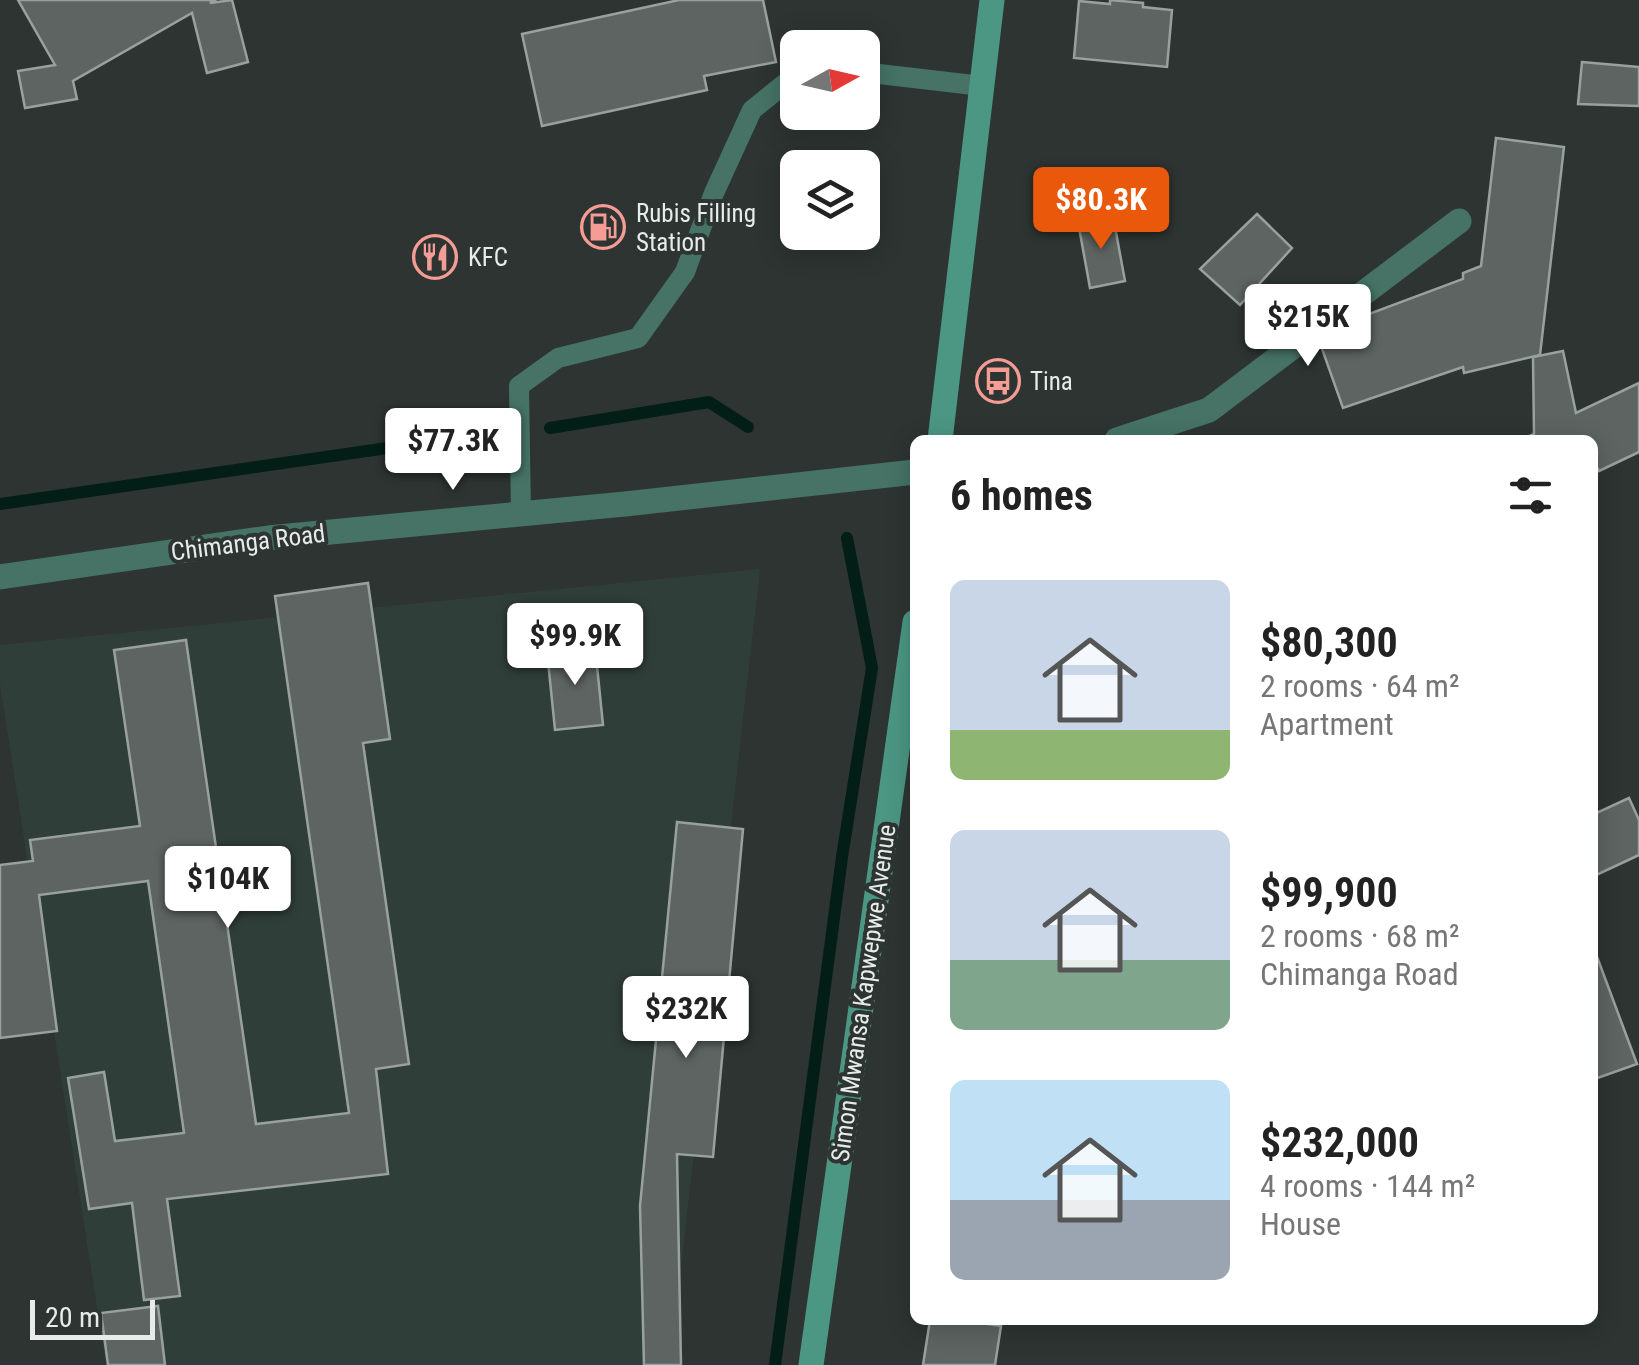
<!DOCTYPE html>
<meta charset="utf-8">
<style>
:root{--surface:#fff;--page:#f6f6f6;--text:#222;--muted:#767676;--accent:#ea580c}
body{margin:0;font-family:"Roboto Condensed",sans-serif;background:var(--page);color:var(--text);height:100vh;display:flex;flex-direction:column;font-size:38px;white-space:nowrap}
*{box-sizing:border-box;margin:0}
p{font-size:32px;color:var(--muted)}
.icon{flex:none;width:55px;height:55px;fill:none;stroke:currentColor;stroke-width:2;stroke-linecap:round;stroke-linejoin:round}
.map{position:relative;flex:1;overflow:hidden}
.drawer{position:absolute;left:910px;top:435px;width:688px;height:890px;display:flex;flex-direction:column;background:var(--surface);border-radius:15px;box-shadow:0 5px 25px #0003}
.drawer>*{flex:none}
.needle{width:65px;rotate:82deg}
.fabs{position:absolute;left:780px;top:30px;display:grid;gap:20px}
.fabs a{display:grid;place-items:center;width:100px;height:100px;border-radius:15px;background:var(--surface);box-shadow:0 5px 25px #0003;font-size:50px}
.scale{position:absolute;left:30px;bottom:25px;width:125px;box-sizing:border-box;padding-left:10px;border:5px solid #e7ecea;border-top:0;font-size:28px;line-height:35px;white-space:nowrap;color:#e7ecea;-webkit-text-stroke:8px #2d3432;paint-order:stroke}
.price{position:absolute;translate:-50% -85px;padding:0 22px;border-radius:10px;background:#fff;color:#222;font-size:32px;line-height:65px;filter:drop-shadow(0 2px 5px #0008)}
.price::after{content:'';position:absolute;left:50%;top:60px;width:30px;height:22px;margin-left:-15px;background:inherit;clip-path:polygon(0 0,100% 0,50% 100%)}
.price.on{background:var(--accent);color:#fff}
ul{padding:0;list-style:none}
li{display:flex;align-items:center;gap:30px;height:250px;padding:0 40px}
li span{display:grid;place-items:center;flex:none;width:280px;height:200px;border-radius:15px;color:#555}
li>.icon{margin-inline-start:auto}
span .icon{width:120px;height:120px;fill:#fffc;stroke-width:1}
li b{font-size:42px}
h2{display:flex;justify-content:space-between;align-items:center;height:120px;padding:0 40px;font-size:42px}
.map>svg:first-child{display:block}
</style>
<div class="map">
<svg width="1639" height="1365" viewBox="0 0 1639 1365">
<rect width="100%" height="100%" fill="#2d3432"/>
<path fill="#303e3a" d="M760,569L670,1365H106L0,684V645Z"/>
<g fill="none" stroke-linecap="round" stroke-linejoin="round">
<g stroke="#021e17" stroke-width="12">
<path d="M550,428L709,402L748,427"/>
<path d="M0,504L450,439"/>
<path d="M775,1365L842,857L872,668L847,538"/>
</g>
</g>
<g fill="#5d6462" stroke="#99a19e" stroke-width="2.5">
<path d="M18,0H215L210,3L232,0L248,62L207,73L192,13L73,81L77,99L25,108L18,71L55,65Z"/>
<path d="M679,0H763L776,62L704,76L707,90L542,126L522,34Z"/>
<path d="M1110,0L1143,3V7L1172,10L1167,67L1074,58L1079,1L1110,4Z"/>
<path d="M1582,62L1639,67V106L1578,104Z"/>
<path d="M1496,138L1564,147L1540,355L1464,373L1463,367L1343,408L1321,346L1358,318L1463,279V273L1481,266Z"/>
<path d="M1257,214L1292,248L1240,305L1200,269Z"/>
<path d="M1113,216L1125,281L1090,288L1078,222Z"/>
<path d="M1563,351L1576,413L1639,383V452L1599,471L1592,457V440H1520L1534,434L1533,357Z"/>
<path d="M368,583L390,739L363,743L409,1064L376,1069L388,1174L167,1199L180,1296L144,1300L132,1203L89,1209L68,1078L104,1072L115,1141L184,1133L148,881L39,895L57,1031L0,1038V865L33,861L30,840L140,826L114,650L186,640L256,1124L349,1113L275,596Z"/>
<path d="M595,646L603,725L555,730L547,651Z"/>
<path d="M1629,798L1639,820V855L1592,877V815Z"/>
<path d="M677,822L743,829L713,1157L677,1154L681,1365H644L640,1206Z"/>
<path d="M1596,954L1637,1064L1592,1080V955Z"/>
<path d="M158,1306L165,1365H108L101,1313Z"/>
<path d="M930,1320H962L1001,1326L995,1365H923Z"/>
</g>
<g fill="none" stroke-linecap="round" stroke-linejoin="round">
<g stroke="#467366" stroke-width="20">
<path d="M862,72L982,86"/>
<path d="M521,514L519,386L558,358L638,338L685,272L714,193L752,110L798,73"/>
</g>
<path stroke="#467366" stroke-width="25" d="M1117,440L1209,410L1459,221"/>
<path stroke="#467366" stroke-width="25" d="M0,577L268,538L625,504L915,472"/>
<g stroke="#4b9783" stroke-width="25">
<path d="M940,440L992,0"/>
<path d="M811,1365L915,622"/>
</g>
</g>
<defs>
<g id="fuel-ring" transform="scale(2.25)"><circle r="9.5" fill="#2d3432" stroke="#f59c95" stroke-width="1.5"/><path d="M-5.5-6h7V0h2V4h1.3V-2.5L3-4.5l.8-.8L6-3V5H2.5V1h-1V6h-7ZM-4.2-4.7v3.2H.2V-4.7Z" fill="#f59c95"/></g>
<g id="restaurant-ring" transform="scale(2.25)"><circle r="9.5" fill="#2d3432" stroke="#f59c95" stroke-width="1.5"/><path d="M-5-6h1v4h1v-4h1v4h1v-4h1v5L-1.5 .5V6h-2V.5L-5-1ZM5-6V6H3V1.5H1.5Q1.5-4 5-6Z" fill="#f59c95"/></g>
<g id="bus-ring" transform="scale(2.25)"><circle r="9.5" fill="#2d3432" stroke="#f59c95" stroke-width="1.5"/><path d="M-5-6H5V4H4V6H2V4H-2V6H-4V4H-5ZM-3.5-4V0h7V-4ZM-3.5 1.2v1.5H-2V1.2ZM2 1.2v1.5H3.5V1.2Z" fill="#f59c95"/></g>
</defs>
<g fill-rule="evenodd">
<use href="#fuel-ring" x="603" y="227"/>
<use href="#restaurant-ring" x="435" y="257"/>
<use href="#bus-ring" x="998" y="381"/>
</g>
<g text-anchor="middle" stroke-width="8" stroke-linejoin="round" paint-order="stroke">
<g font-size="25" fill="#e7ecea" stroke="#2d3432" text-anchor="start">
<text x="636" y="222">Rubis Filling<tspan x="636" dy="29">Station</tspan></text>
<text x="468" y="266">KFC</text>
<text x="1030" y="390">Tina</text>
</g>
<g font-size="25" fill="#e7ecea" stroke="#2d3432">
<text transform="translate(248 542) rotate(-7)" y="9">Chimanga Road</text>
<text transform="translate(863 993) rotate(-82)" y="9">Simon Mwansa Kapwepwe Avenue</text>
</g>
</g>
</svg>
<div class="fabs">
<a><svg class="needle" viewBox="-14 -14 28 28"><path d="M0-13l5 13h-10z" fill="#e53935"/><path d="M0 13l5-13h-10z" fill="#767676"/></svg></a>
<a><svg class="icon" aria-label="layers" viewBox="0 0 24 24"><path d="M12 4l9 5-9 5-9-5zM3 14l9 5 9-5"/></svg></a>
</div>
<div class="scale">20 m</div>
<b class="price on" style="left:1101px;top:252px">$80.3K</b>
<b class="price" style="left:1308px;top:369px">$215K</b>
<b class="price" style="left:453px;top:493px">$77.3K</b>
<b class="price" style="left:575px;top:688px">$99.9K</b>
<b class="price" style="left:228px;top:931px">$104K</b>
<b class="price" style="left:686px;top:1061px">$232K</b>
<section class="drawer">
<h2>6 homes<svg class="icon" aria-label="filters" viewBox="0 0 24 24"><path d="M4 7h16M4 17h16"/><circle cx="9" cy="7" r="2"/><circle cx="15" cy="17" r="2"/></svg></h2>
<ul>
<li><span style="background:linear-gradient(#c9d6e8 75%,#8fb573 0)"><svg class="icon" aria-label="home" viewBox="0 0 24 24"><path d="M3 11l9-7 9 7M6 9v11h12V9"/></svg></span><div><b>$80,300</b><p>2 rooms · 64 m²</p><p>Apartment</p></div></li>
<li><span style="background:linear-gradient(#c9d6e8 65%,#7fa58c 0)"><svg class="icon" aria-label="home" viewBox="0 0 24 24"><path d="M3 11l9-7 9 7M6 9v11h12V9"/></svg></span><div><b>$99,900</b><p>2 rooms · 68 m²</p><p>Chimanga Road</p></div></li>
<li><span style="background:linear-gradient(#bfe0f5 60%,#9aa5b1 0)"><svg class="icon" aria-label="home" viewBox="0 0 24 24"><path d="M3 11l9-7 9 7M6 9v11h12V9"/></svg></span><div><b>$232,000</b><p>4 rooms · 144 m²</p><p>House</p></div></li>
</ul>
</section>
</div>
